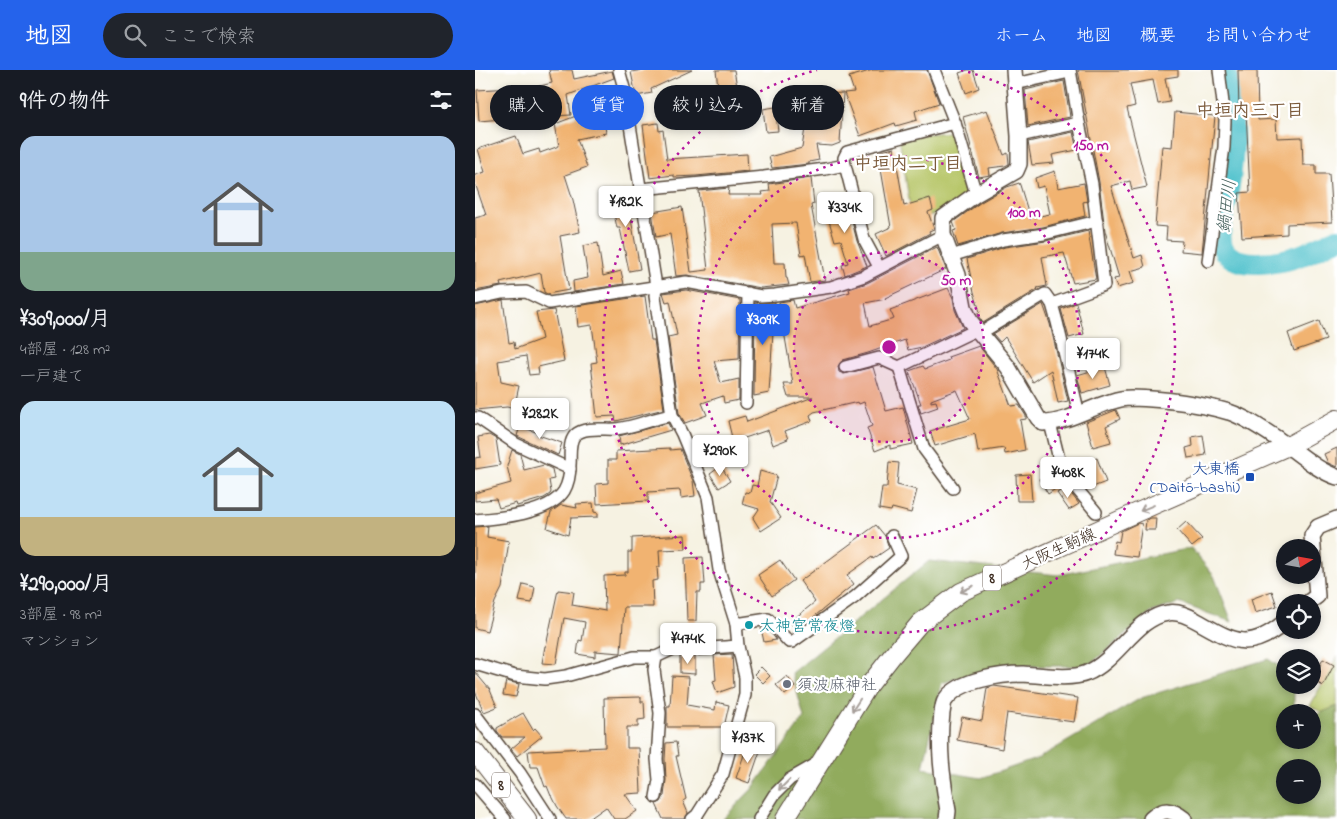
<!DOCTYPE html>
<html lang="ja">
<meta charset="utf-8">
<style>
:root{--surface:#171b24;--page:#20242c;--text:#f1f3f6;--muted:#9ea1a6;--accent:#2563eb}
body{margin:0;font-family:"Indie Flower","Klee One",sans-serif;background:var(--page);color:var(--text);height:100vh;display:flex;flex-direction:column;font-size:19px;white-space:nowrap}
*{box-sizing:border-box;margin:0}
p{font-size:16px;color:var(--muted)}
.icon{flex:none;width:28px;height:28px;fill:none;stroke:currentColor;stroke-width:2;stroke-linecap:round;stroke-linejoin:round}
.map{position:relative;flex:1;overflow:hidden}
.sheet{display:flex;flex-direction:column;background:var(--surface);width:475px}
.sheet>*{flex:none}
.top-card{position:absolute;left:15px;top:15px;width:475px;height:45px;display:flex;gap:10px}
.needle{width:32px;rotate:79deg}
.buttons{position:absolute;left:801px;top:469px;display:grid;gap:10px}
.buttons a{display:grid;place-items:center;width:45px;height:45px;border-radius:50%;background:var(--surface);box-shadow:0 2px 8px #0003;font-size:25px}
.price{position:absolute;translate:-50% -42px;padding:0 11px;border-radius:5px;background:#fff;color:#222;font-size:16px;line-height:32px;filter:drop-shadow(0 1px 2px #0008)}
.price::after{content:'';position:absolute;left:50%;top:30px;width:15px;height:11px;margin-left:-8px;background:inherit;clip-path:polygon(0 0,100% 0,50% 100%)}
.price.selected{background:var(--accent);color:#fff}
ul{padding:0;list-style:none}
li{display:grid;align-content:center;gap:10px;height:265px;padding:0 20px}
li span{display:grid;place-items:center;height:155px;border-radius:15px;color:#555}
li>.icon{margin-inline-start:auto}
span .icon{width:90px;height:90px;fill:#fffc;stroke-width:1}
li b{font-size:21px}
h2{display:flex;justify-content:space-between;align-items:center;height:60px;padding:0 20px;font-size:21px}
.chip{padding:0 18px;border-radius:22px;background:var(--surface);box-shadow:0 2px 8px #0003;font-size:18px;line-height:45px}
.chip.selected{background:var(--accent);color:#fff}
header{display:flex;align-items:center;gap:30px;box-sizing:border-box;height:70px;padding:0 25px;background:var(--accent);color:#fff}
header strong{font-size:24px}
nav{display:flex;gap:28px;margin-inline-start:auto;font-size:18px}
.search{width:350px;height:45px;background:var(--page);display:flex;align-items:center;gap:12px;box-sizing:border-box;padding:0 18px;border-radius:28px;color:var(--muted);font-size:19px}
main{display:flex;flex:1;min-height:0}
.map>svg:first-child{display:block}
</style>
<header>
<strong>地図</strong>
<div class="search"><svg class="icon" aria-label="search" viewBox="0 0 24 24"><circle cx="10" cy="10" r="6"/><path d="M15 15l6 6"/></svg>ここで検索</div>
<nav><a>ホーム</a><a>地図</a><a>概要</a><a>お問い合わせ</a></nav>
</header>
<main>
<section class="sheet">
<h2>9件の物件<svg class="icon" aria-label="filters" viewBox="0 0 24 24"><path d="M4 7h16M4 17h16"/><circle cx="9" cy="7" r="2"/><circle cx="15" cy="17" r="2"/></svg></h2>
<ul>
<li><span style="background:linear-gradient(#a9c7e8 75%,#7fa58c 0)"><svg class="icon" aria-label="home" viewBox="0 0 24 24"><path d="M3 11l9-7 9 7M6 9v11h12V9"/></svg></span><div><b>¥309,000/月</b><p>4部屋 · 128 m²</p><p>一戸建て</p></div></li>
<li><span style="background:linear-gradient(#bfe0f5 75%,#c2b280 0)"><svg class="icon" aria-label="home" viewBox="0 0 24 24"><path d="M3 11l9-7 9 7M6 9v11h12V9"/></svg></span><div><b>¥290,000/月</b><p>3部屋 · 98 m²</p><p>マンション</p></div></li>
</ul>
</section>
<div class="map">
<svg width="862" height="749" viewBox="0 0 862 749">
<rect width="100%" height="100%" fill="#fff"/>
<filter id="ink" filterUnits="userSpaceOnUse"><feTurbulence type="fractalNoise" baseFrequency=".02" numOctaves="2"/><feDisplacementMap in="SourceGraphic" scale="10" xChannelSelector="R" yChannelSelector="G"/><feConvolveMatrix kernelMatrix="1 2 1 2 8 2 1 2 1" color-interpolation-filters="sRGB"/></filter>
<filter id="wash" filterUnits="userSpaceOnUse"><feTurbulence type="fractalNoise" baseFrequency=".0096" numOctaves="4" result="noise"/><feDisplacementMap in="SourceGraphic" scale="20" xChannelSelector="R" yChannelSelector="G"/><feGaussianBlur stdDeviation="1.12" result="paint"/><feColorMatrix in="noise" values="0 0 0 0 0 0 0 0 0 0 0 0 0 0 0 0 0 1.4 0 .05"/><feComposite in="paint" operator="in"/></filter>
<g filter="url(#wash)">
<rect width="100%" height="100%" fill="#f6f2e2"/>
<g fill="#b7c669" stroke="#797844">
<path d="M475,62L479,64L491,125L468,143L437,149L424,66Z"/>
<path d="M862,586V651L835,636Z"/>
</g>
<path fill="#91ab5d" stroke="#666a3e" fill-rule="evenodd" d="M716,478L739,506L757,552L704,533L677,542L613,596H542L493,605L467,613L448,698L506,708L564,688L666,628L793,589L810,600V615H819V642H810V670H838V646L862,636V749H248L277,719L329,648L317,603L454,491L583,505ZM810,698H838V725H810Z"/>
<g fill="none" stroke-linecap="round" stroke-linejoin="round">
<path stroke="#58c5cf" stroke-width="22" d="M751,0C754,25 759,50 758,76C757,90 756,106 753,121C750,137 743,157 746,173C752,202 804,193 824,186C837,182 849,174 862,169"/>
</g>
<g id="blocks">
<g fill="#f1b371">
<path d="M74,0H97L99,9L137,1L139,8L93,25L96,45L78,46L75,32L61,37L57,18L77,13Z"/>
<path d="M168,0H217L176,19L177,23L161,26L156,2Z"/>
<path d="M241,0H259L263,22L244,25Z"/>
<path d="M398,0H452L464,33L440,41L442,50L421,56L420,53L385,66L369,23L379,22L374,7Z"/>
<path d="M493,0H498L504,18L491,23L484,3Z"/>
<path d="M603,0H703V6L690,8L695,32L683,34L678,10L655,14L660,36L652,38L672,117L657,120L655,111L636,116L659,188L667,185L670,197L655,201L659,213L642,218L639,209L644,208L630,161L624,112Z"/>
<path d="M763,0H782L783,50L801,49L802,68L827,67L828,95H841V104H854L857,152L812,154V164L767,167L764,123L775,122L771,41H764Z"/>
<path d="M589,11L595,47L553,56L550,20Z"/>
<path d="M37,18L39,48L4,51L2,20Z"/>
<path d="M368,23L365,73L357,76L341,75L344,90L334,92V94L297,98L294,87L327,78L333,38L353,40L352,24Z"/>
<path d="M300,37L303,61L291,62L288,39Z"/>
<path d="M127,38L131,63L102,69L112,97L90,105L98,130L105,162L85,166L94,220L72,224L69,222L66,203L25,213L26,216L0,221V148L11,145L0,113V105L10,102L3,79L41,66L48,84L64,79L65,83L84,76L80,54L101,46V43Z"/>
<path d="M512,40L529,85L533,83L534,94L530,96L514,98L515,105L504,107L488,47Z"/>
<path d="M700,42L740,46L727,183L706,181L707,171L691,170L692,157L680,156L687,76L697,77Z"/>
<path d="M183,53L184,61L188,60L192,89L272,84L273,101L221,106L199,107V105L175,108L168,55Z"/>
<path d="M598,62L602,80L577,85L579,93L557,95L553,72Z"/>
<path d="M419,78L429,136L455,128L458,140L453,142L459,159L454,161L455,163L411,186L401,164L416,157L403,82Z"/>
<path d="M580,101L583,118L609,113L612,131L608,132L610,146L568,157L527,163L483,176L478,161L481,160L478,152L506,132L532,117L544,113L545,115L555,148L575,144L569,116L562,118L560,108Z"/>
<path d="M336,108L339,134L336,135L350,210L335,212L330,184L326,185L321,153L297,154L299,193H310L311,208H312L314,215L286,218L212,205L201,206L195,164L181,167L177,142L207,137L216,202L233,200L224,121L254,118L253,125H288L287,122L295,121L294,114Z"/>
<path d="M151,121L165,199L154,201L145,158H142L135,124Z"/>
<path d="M371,128L382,171L392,196L370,205L367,195L373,193L366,170L360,171L349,134Z"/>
<path d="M613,161L621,209L598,213L589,183L567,187L572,216L562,218L563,219L508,253L504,247L503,243L505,242L499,222L492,189L530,177L571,171Z"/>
<path d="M123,173L128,206L146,201L149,214L99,222L98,211L113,208L108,176Z"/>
<path d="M462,177L471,199L410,228L411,229L390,233L395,256L419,249L415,240L473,218L478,228L480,240L488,258L447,277L433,280L430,270L393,283L368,290L363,296L364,302L369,304L398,297L411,341L428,337L438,374L415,379V375L400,381L392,358L397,356L389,332L384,334L383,332L339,342L335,345L337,351L310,361L313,369L298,375L293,360L258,372L253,351L270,346L272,352L338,327H313L309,314H318L304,232L318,230L320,238L375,222L374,219L392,213Z"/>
<path d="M211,220L265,230L264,289L239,291L246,313L264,309V330L249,333L248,326L227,333L232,345L210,353L204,343L193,267L202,265L195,231L191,232L188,223Z"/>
<path d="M170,226L176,270H179L189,339L141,351L140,346L122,347L116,293L122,292L117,255L103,257L101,236Z"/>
<path d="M28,230L34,273L39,272L40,279L67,269L61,242L79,240L89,291L63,297L64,304L54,305L51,286L23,291L26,312L44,316L39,339L32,337L0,340V236Z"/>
<path d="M300,232L294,323L279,326L280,233Z"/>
<path d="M601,233L609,264L594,268L586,239Z"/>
<path d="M568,234L575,254L593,331L583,333L576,300L558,312L530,267L525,272L518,264Z"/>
<path d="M844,251L851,270L819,281L813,263Z"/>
<path d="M504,276L522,299L536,336L544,335L551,346V349L545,350L550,380L530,384L529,378L503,382L500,364L460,376L455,361L495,349L482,320L456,330V332L461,331L463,337L446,343L443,334H446L434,301L448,296L450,299L474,290L473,287Z"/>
<path d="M630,297L635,315L607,323L602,305Z"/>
<path d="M641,340L645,349L631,356L636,372L618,377L611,352Z"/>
<path d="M193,353L196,360L145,375L144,366Z"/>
<path d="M45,356L63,363V365L87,373L83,385L42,366Z"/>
<path d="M14,365L21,369L25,395L0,399V388L6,387L3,367Z"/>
<path d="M728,365L731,385L713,388L711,378L718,376L717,367Z"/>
<path d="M195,378V380L205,379L218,411L220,426L206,428L205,420L173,422V431L122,434L121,414L133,413V390H141V381Z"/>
<path d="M862,378V397L853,393L849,384Z"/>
<path d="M37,380L45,384L49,400L69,395L77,399L79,409L74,410L76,422L75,424L69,428L42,436L41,433L24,438L21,429L0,431V423L36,413L32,396Z"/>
<path d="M622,388L631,412L615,418L606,394Z"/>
<path d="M414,392L424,393L422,415L442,420L436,443L417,438L416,441L404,439L407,417H412Z"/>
<path d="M246,396L255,411L244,418L235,404Z"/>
<path d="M285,401L302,406L295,432L306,448L286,461L278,448L284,439L267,434L270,422L275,423L277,415L282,416Z"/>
<path d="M576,402L585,416L573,424L564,409Z"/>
<path d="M555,404L557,431H542L541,405Z"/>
<path d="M591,417L604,434L594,440L582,423Z"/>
<path d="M118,433L119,442L123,443V447L96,448L93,465L72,458L76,442L86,435L102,438L101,434Z"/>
<path d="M676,448H681L680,460H670L671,450Z"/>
<path d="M711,452L727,469L717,477L702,460Z"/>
<path d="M663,453L667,454L662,487L638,484L640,471L644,472L646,461Z"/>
<path d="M401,455L410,466L414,478L398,489L397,487L372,505L379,514L330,554L321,559L315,552L340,532L325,511Z"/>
<path d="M13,456L12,467L34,471L27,518L20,532L12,561L0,558V457Z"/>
<path d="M210,465L211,479L184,480L185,497H182L183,510L177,511L178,537H149L146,583L120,581V587L102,584L104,570L107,571L110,552L89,548L81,594L67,593L70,576H71L83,520L99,522L97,535L130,541L129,506L150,505V502H153V482H157V468Z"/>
<path d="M228,487L230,514H226V522H222L221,551H212L210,488Z"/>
<path d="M305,490L319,510L297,526L283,505Z"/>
<path d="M48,514L60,517L57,533L44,531Z"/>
<path d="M797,521L802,536L780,543L776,529Z"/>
<path d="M290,557L300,568L301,570L289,572L286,558Z"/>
<path d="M257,584L259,617L242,623L238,611L241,610L239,585Z"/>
<path d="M205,586H220V604L205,603Z"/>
<path d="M848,589L859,595L848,616L838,610Z"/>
<path d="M286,597L295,606L288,613L279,604Z"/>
<path d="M0,602L15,620L22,637L9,642L0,621Z"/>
<path d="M197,606L214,607L212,635L240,640L241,632L254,635L249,657H192V636H195Z"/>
<path d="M312,606L320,617L310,625L301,615Z"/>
<path d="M31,611L44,614L41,627L28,625Z"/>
<path d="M519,616L603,628L599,652L532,643L527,679L482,670L487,647L507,651L512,618Z"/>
<path d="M166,627V632H169L170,649L163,650V657H152V678H164L166,723L150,724L162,741L150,749H139L131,737L114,749H91L82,736L77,726H76L72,716L70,717L63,697H55L53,681L130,677L129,628Z"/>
<path d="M48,643L58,660L60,658L67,666L42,686L36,679L50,667H27L22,661V658Z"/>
<path d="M201,672L203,686H201L211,729L208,731L213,743L210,749H188L181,734L186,732L189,726L191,710L190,689L191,673Z"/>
<path d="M272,676L285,681L274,713L261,708Z"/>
</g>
</g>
</g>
<g filter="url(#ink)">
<use href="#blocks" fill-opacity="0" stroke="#57483b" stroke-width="1"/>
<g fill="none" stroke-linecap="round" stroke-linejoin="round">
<g stroke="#57483b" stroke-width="14">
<g id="minor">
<path d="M144,0L149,18L181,216L180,226L197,345L207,364L233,427L244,500L261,554L263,576L270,607V625L248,704L222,745L217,749"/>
<path d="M459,0L480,53L501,124"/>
<path d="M540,14L595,2"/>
<path d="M544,66L604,53L595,0"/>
<path d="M370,95L389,169L404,197"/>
<path d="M166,119L289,107L350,99L370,95L369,88L372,82L480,53"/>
<path d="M476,186L528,170L569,164L622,151"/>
<path d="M733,191L749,77L750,50L744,0"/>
<path d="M0,229L27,223L51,222L74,233L211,212L286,226L300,225L356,217L389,206L468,165"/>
<path d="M577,234L629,215L617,114L604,53"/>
<path d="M504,264L570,224L577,234L582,252L604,344"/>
<path d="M370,297L404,288L424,297"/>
<path d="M271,333L273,223"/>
<path d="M0,348H3L41,374L95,399"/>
<path d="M575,353L587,401L621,442"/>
<path d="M478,418L449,379L424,297L501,260"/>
<path d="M0,450C25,448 74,444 89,421C93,414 95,403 95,395C96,386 93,373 100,365C110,356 129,360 141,359C161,357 178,348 197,345"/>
<path d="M261,554L293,549L314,572H317L380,527L426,486L417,466"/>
<path d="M0,594L40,606L70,609L91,606L159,587H181"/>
<path d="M0,644L45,703L75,749"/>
<path d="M0,714L30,749"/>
<path d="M181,727L184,710L182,689L185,643L179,600L181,587L200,578L223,579L263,576"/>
<path d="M284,749L299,725L315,709L343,693"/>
</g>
</g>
<g stroke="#57483b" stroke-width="18">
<g id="secondary">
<path d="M539,0L544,66V94L541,101L501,124L468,148V165L483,205L489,237L495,251L533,297L563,348L568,353C597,353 629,328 656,328C688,329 723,333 754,342C772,348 789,360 804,370C823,382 841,400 862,407"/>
<path d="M834,532L842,526L837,466L843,457L862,449"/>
<path d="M472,749L473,741C467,706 463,678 467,643C468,638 468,632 471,629C484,610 527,604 548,604C566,605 596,610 612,603C642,591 661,547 693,543C703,541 713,546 722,551C758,571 773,583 810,552"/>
<path d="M676,749C688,738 697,739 709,749"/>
</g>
</g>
<g stroke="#57483b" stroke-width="20">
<g id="primary">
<path d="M0,682L52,749"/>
<path d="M310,749L392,618L417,586L445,553L486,522L647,449L813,376L862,349"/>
</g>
</g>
<use href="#minor" stroke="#fff" stroke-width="11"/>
<use href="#secondary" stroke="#fff" stroke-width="15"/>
<use href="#primary" stroke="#fff" stroke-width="18"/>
</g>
<defs><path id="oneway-shaft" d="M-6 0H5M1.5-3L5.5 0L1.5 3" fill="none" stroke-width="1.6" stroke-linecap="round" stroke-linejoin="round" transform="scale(1.25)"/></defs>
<g stroke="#a79f9a">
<use href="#oneway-shaft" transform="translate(672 438) rotate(157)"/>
<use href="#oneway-shaft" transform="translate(492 519) rotate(154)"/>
<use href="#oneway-shaft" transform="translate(381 635) rotate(123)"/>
<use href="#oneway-shaft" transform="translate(309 715) rotate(135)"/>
</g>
</g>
<circle cx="414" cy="277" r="95" fill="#b5179e" fill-opacity=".12"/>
<g fill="none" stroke="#b5179e" stroke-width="2.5" stroke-dasharray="2.5 5">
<circle cx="414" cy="277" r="95"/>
<circle cx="414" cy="277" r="191"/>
<path d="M486 0A286 286 0 1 1 342 0"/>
</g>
<rect fill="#1a4fb4" stroke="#fff" stroke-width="2" x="770" y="402" width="10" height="10" rx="2.5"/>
<circle fill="#0f9aa8" stroke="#fff" stroke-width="2" cx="274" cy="555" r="5"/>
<circle fill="#6b7280" stroke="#fff" stroke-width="2" cx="312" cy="614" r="5"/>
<g text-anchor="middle" stroke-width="4.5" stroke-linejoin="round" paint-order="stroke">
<g fill="#fff" stroke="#766a62" stroke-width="1">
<rect x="508" y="495.5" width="18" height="25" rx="4"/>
<rect x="17" y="702.5" width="18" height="25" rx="4"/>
</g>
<g font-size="15" font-weight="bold" fill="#3b2a1e">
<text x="517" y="513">8</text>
<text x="26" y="720">8</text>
</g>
<g font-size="16" fill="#164399" stroke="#fff" text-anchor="end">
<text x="765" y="404">大東橋<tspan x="765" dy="18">(Daitō-bashi)</tspan></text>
</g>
<g font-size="16" fill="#3b2a1e" stroke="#fff">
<text transform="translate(583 478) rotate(-24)" y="6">大阪生駒線</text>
</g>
<g font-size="16" fill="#0d838f" stroke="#fff" text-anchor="start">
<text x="284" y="561">太神宮常夜燈</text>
</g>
<g font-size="16" fill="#5b616d" stroke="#fff" text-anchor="start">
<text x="322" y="620">須波麻神社</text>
</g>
<g font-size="18" font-weight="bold" fill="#7b5a3b" stroke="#fff">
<text x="775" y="46">中垣内三丁目</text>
<text x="433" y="99">中垣内二丁目</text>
</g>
<g font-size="18" font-style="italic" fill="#45605c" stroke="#fff">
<text transform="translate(751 136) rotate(-83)" y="6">鍋田川</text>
</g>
</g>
<circle cx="414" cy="277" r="8" fill="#b5179e" stroke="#fff" stroke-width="2.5"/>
<g font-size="15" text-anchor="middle" font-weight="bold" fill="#b5179e" stroke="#fff" stroke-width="4.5" stroke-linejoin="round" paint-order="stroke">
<text x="616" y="80">150 m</text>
<text x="549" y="147">100 m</text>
<text x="481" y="215">50 m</text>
</g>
</svg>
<div class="buttons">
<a><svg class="needle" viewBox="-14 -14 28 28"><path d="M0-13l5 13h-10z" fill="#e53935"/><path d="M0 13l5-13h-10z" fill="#9ea1a6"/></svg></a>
<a><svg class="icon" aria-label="locate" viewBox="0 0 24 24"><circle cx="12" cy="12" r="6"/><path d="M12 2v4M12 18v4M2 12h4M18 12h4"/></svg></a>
<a><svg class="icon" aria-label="layers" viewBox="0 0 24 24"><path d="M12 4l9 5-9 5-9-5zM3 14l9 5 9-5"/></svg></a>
<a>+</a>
<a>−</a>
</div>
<b class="price" style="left:151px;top:158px">¥182K</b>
<b class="price" style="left:370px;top:164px">¥334K</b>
<b class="price selected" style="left:288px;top:276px">¥309K</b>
<b class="price" style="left:618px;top:310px">¥174K</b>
<b class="price" style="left:65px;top:370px">¥282K</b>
<b class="price" style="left:245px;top:407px">¥290K</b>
<b class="price" style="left:593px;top:429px">¥408K</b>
<b class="price" style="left:213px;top:595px">¥474K</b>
<b class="price" style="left:273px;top:694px">¥137K</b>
<div class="top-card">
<a class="chip">購入</a>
<a class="chip selected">賃貸</a>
<a class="chip">絞り込み</a>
<a class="chip">新着</a>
</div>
</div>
</main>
